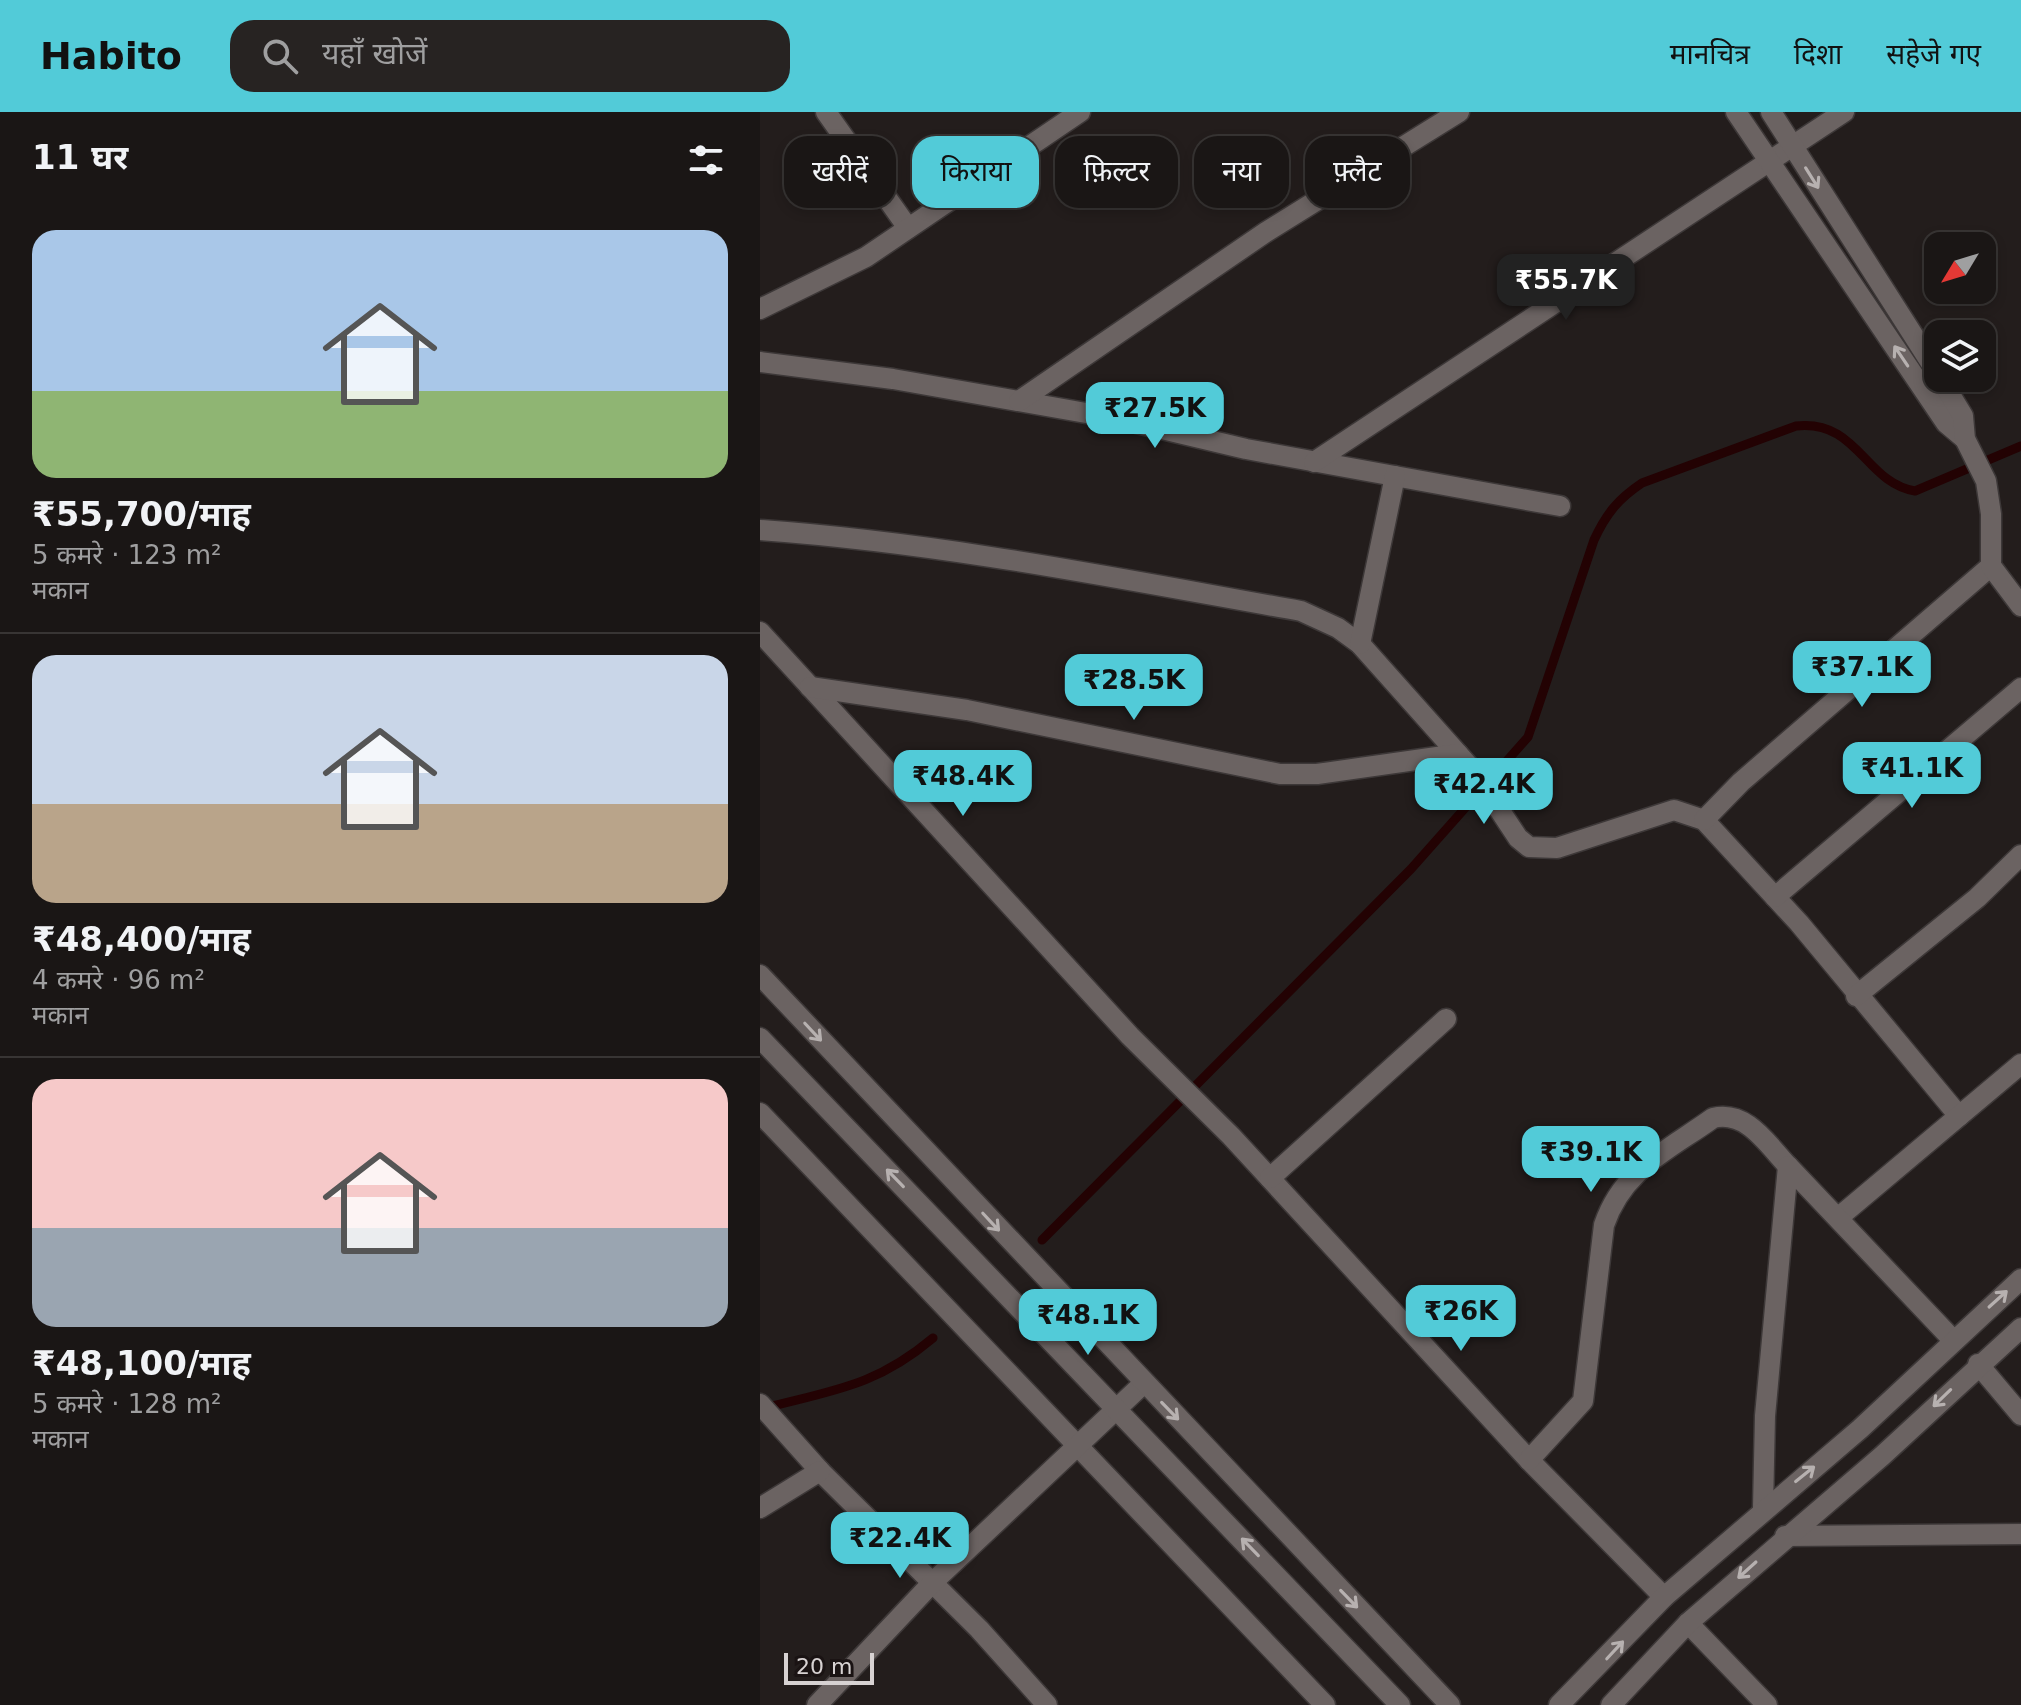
<!DOCTYPE html>
<html lang="hi">
<meta charset="utf-8">
<style>
:root{--surface:#1a1615;--page:#272322;--text:#f1f3f6;--muted:#9f9fa0;--line:#383534;--accent:#52cbd8}
body{margin:0;font-family:"DejaVu Sans","Noto Sans Devanagari",sans-serif;background:var(--page);color:var(--text);height:100vh;display:flex;flex-direction:column;font-size:30px;white-space:nowrap}
*{box-sizing:border-box;margin:0}
p{font-size:26px;color:var(--muted)}
.icon{flex:none;width:44px;height:44px;fill:none;stroke:currentColor;stroke-width:2;stroke-linecap:round;stroke-linejoin:round}
.map{position:relative;flex:1;overflow:hidden}
.details{display:flex;flex-direction:column;background:var(--surface);width:760px}
.details>*{flex:none}
.top-card{position:absolute;left:24px;top:24px;width:760px;height:72px;display:flex;gap:16px}
.needle{width:52px;rotate:232deg}
.tools{position:absolute;left:1164px;top:120px;display:grid;gap:16px}
.tools a{display:grid;place-items:center;width:72px;height:72px;border-radius:16px;background:var(--surface);box-shadow:0 4px 12px #0003,0 0 0 2px var(--line);font-size:40px}
.scale{position:absolute;left:24px;bottom:20px;width:90px;box-sizing:border-box;padding-left:8px;border:4px solid #d7d2d2;border-top:0;font-size:22px;line-height:28px;white-space:nowrap;color:#d7d2d2;-webkit-text-stroke:6px #1a1313;paint-order:stroke}
.price{position:absolute;translate:-50% -68px;padding:0 18px;border-radius:16px;background:var(--accent);color:#111;font-size:26px;line-height:52px;filter:drop-shadow(0 2px 4px #0008)}
.price::after{content:'';position:absolute;left:50%;top:48px;width:24px;height:18px;margin-left:-12px;background:inherit;clip-path:polygon(0 0,100% 0,50% 100%)}
.price.selected{background:#222;color:#fff}
ul{padding:0;list-style:none}
li{display:grid;align-content:center;gap:16px;height:424px;padding:0 32px}
li+li{border-top:2px solid var(--line)}
li span{display:grid;place-items:center;height:248px;border-radius:24px;color:#555}
li>.icon{margin-inline-start:auto}
span .icon{width:144px;height:144px;fill:#fffc;stroke-width:1}
li b{font-size:34px}
h2{display:flex;justify-content:space-between;align-items:center;height:96px;padding:0 32px;font-size:34px}
.chip{padding:0 28px;border-radius:24px;background:var(--surface);box-shadow:0 4px 12px #0003,0 0 0 2px var(--line);font-size:28px;line-height:72px}
.chip.selected{background:var(--accent);color:#111}
header{display:flex;align-items:center;gap:48px;box-sizing:border-box;height:112px;padding:0 40px;background:var(--accent);color:#111}
header strong{font-size:38px}
nav{display:flex;gap:44px;margin-inline-start:auto;font-size:28px}
.search{width:560px;height:72px;background:var(--page);display:flex;align-items:center;gap:20px;box-sizing:border-box;padding:0 28px;border-radius:24px;color:var(--muted);font-size:30px}
main{display:flex;flex:1;min-height:0}
.map>svg:first-child{display:block}
</style>
<header>
<strong>Habito</strong>
<div class="search"><svg class="icon" aria-label="search" viewBox="0 0 24 24"><circle cx="10" cy="10" r="6"/><path d="M15 15l6 6"/></svg>यहाँ खोजें</div>
<nav><a>मानचित्र</a><a>दिशा</a><a>सहेजे गए</a></nav>
</header>
<main>
<section class="details">
<h2>11 घर<svg class="icon" aria-label="filters" viewBox="0 0 24 24"><path d="M4 7h16M4 17h16"/><circle cx="9" cy="7" r="2"/><circle cx="15" cy="17" r="2"/></svg></h2>
<ul>
<li><span style="background:linear-gradient(#a9c7e8 65%,#8fb573 0)"><svg class="icon" aria-label="home" viewBox="0 0 24 24"><path d="M3 11l9-7 9 7M6 9v11h12V9"/></svg></span><div><b>₹55,700/माह</b><p>5 कमरे · 123 m²</p><p>मकान</p></div></li>
<li><span style="background:linear-gradient(#c9d6e8 60%,#b9a48a 0)"><svg class="icon" aria-label="home" viewBox="0 0 24 24"><path d="M3 11l9-7 9 7M6 9v11h12V9"/></svg></span><div><b>₹48,400/माह</b><p>4 कमरे · 96 m²</p><p>मकान</p></div></li>
<li><span style="background:linear-gradient(#f6c9c9 60%,#9aa5b1 0)"><svg class="icon" aria-label="home" viewBox="0 0 24 24"><path d="M3 11l9-7 9 7M6 9v11h12V9"/></svg></span><div><b>₹48,100/माह</b><p>5 कमरे · 128 m²</p><p>मकान</p></div></li>
</ul>
</section>
<div class="map">
<svg width="1261" height="1593" viewBox="0 0 1261 1593">
<rect width="100%" height="100%" fill="#231d1c"/>
<g fill="none" stroke-linecap="round" stroke-linejoin="round">
<g stroke="#230203" stroke-width="9">
<path d="M282,1128L651,757L768,625L834,428C846,402 858,387 882,371L1036,314C1098,307 1105,371 1155,379L1261,334"/>
<path d="M5,1296C74,1278 116,1274 173,1226"/>
</g>
<g stroke="#3d3838" stroke-width="23">
<g id="minor">
<path d="M66,0L148,116"/>
<path d="M0,197L106,145L320,0"/>
<path d="M0,250L133,267L360,307L486,337L800,394"/>
<path d="M259,289L506,120L699,0"/>
<path d="M554,350L1084,0"/>
<path d="M0,418C183,431 361,467 541,499L578,516L600,532L715,661L758,726L769,735L797,736L914,698L944,708L1039,811L1199,1004"/>
<path d="M0,520L370,924L471,1024L769,1348L904,1485"/>
<path d="M600,532L635,364"/>
<path d="M50,575L207,598L520,662H557L698,642"/>
<path d="M944,708L981,670L1231,454"/>
<path d="M1015,785L1261,576"/>
<path d="M1096,884L1217,786L1261,743"/>
<path d="M0,1001L565,1593"/>
<path d="M510,1066L686,907"/>
<path d="M1079,1105L1261,952"/>
<path d="M1218,1252L1261,1303"/>
<path d="M0,1292L60,1359L219,1517L287,1593"/>
<path d="M769,1348L823,1289L844,1113C863,1057 907,1039 953,1006C987,998 1007,1032 1028,1054"/>
<path d="M0,1396L60,1359"/>
<path d="M1003,1396L1005,1304L1028,1054L1193,1228"/>
<path d="M1025,1424L1261,1422"/>
<path d="M928,1511L1007,1593"/>
<path d="M57,1593L173,1470L384,1271"/>
</g>
</g>
<g stroke="#3d3838" stroke-width="23">
<g id="tertiary">
<path d="M976,0L1186,311L1205,327"/>
<path d="M1011,0L1178,262"/>
<path d="M1180,266L1203,304L1205,327L1226,369L1231,402V454L1261,494"/>
<path d="M0,863L690,1593"/>
<path d="M0,926L640,1593"/>
<path d="M799,1593L904,1485L1100,1317L1261,1167"/>
<path d="M851,1593L928,1511L1122,1344L1261,1216"/>
</g>
</g>
<use href="#minor" stroke="#6b6362" stroke-width="20"/>
<use href="#tertiary" stroke="#6b6362" stroke-width="20"/>
</g>
<defs><path id="oneway-shaft" d="M-6 0H5M1.5-3L5.5 0L1.5 3" fill="none" stroke-width="1.6" stroke-linecap="round" stroke-linejoin="round" transform="scale(2)"/></defs>
<g stroke="#b7b1b0">
<use href="#oneway-shaft" transform="translate(1052 66) rotate(58)"/>
<use href="#oneway-shaft" transform="translate(1141 244) rotate(-124)"/>
<use href="#oneway-shaft" transform="translate(53 920) rotate(47)"/>
<use href="#oneway-shaft" transform="translate(135 1066) rotate(-134)"/>
<use href="#oneway-shaft" transform="translate(231 1110) rotate(47)"/>
<use href="#oneway-shaft" transform="translate(1238 1187) rotate(-42)"/>
<use href="#oneway-shaft" transform="translate(1182 1286) rotate(136)"/>
<use href="#oneway-shaft" transform="translate(410 1299) rotate(46)"/>
<use href="#oneway-shaft" transform="translate(1045 1362) rotate(-39)"/>
<use href="#oneway-shaft" transform="translate(490 1435) rotate(-134)"/>
<use href="#oneway-shaft" transform="translate(987 1458) rotate(138)"/>
<use href="#oneway-shaft" transform="translate(589 1487) rotate(46)"/>
<use href="#oneway-shaft" transform="translate(855 1538) rotate(-47)"/>
</g>
</svg>
<div class="tools">
<a><svg class="needle" viewBox="-14 -14 28 28"><path d="M0-13l5 13h-10z" fill="#e53935"/><path d="M0 13l5-13h-10z" fill="#9f9fa0"/></svg></a>
<a><svg class="icon" aria-label="layers" viewBox="0 0 24 24"><path d="M12 4l9 5-9 5-9-5zM3 14l9 5 9-5"/></svg></a>
</div>
<div class="scale">20 m</div>
<b class="price selected" style="left:806px;top:210px">₹55.7K</b>
<b class="price" style="left:395px;top:338px">₹27.5K</b>
<b class="price" style="left:1102px;top:597px">₹37.1K</b>
<b class="price" style="left:374px;top:610px">₹28.5K</b>
<b class="price" style="left:1152px;top:698px">₹41.1K</b>
<b class="price" style="left:203px;top:706px">₹48.4K</b>
<b class="price" style="left:724px;top:714px">₹42.4K</b>
<b class="price" style="left:831px;top:1082px">₹39.1K</b>
<b class="price" style="left:701px;top:1241px">₹26K</b>
<b class="price" style="left:328px;top:1245px">₹48.1K</b>
<b class="price" style="left:140px;top:1468px">₹22.4K</b>
<div class="top-card">
<a class="chip">खरीदें</a>
<a class="chip selected">किराया</a>
<a class="chip">फ़िल्टर</a>
<a class="chip">नया</a>
<a class="chip">फ़्लैट</a>
</div>
</div>
</main>
